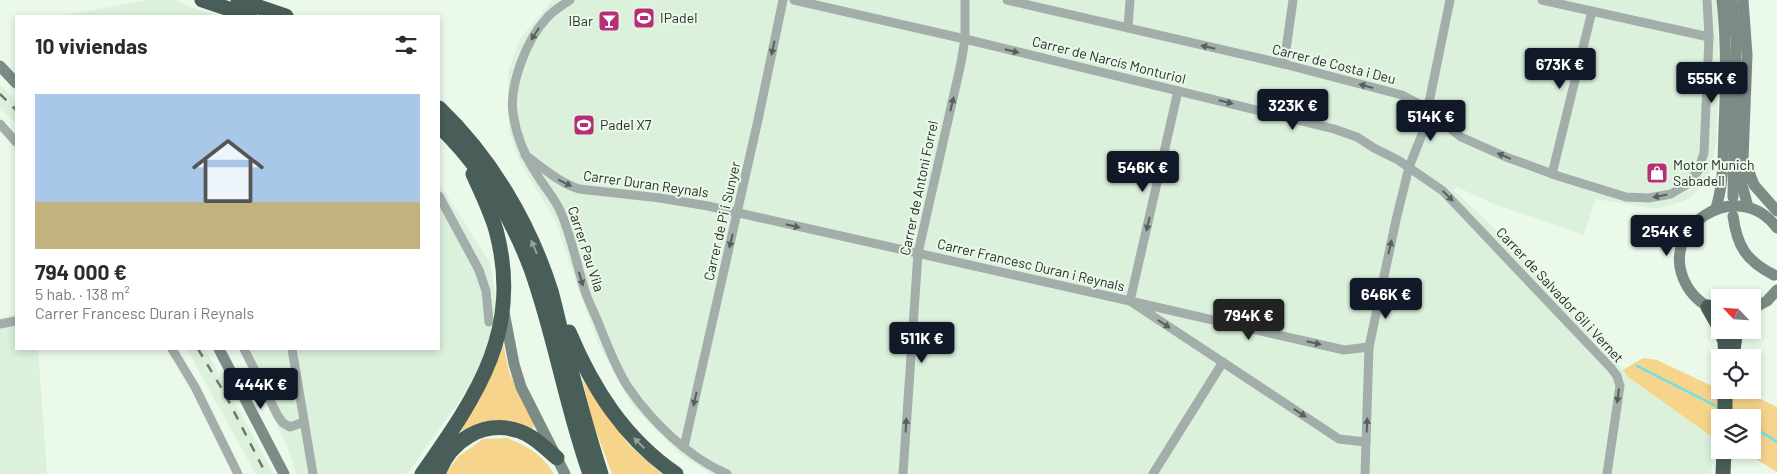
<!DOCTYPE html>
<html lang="es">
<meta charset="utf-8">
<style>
:root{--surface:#fff;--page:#f7f7f7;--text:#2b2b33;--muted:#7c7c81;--accent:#111827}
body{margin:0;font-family:Barlow,sans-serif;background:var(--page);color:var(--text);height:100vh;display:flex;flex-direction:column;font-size:19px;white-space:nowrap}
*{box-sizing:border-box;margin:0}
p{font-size:16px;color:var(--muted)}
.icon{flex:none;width:28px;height:28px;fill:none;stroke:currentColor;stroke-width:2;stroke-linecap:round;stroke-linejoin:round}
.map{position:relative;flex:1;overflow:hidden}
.side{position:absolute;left:15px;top:15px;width:425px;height:335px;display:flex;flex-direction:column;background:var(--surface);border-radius:0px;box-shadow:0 2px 8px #0003}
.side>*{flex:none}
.needle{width:32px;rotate:295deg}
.fabs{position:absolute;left:1711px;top:289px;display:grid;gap:10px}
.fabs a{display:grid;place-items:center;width:50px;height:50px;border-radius:0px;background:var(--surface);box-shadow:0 2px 8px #0003;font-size:25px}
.price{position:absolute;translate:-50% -42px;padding:0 11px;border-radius:5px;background:var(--accent);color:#fff;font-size:16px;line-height:32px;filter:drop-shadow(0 1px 2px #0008)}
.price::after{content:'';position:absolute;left:50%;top:30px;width:15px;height:11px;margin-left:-8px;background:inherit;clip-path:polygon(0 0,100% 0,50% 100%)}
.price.on{background:#222;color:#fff}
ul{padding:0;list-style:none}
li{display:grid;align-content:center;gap:10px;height:265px;padding:0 20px}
li span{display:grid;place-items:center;height:155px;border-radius:0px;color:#555}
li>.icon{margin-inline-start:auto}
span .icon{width:90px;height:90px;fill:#fffc;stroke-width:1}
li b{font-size:21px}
h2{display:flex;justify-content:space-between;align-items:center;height:60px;padding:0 20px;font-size:21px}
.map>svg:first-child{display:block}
</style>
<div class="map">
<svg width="1777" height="474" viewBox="0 0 1777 474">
<rect width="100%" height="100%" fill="#eaf9ea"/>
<g fill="#dbf1dc">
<path d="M148,0H173L216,16H68L67,15Z"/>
<path d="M553,0H1717L1719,76L1716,143L1712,167L1705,182L1689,199L1657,209L1595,199L1584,235L1494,204L1457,187L1453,190L1495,229L1614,358L1628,377L1715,439L1711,474H711L679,453L632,405L599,345L578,288L555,220L521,164L509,131L508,72L520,39Z"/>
<path d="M0,85L16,101V124L0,108Z"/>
<path d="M439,183L490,263L497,303L489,347L470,386L407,474H296L288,448L239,349H439Z"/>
<path d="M16,314V349H38L47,474H0V318Z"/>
<path d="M187,349H205L274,474H256Z"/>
</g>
<g fill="#f7d48b">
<path d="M503,343L509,372L533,422L534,428C522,430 511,421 500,420C486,420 471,427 458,432L480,399Z"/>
<path d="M1643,358L1657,360L1712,386L1720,387V390L1744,391L1777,407V472L1741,450H1752V418H1720V440L1715,439L1628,377L1623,370Z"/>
<path d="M582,379L629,445L662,474H612L593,423Z"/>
<path d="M507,438C528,446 543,455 554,474H445L459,456L483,439Z"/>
</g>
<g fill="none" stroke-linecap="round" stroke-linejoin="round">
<g stroke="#62e4f6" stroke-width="2.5">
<path d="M1637,366L1718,407"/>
<path d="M1730,413L1738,418"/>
<path d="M1752,426L1777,442"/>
</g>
<g stroke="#a3adaa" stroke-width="9">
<path d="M570,0C562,6 552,11 546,19C527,39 509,85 513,113C516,134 524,155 536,173C544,187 556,199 562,215C572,239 577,266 585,291C588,301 594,312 598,322C607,344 615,367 628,387C652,422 688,457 727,474"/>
<path d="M794,0L965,39L1334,129L1357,137L1374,148L1398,160L1443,191L1611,368L1617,376L1620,386L1607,474"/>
<path d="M1007,0L1284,64L1402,95L1421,105L1461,137L1506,157L1558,176L1626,197L1649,198L1671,194L1686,185L1698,171L1704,153L1709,37L1707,0"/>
<path d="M1542,0L1709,37"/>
<path d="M1128,28L1130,0"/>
<path d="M1284,64L1293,0"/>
<path d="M1178,91L1130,301L1344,350L1369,347"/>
<path d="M0,124L16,142"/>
<path d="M525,155C543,168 558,182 579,189L660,198L708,206L1130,301L1339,439L1366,442"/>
<path d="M1552,174L1592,11"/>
<path d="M439,196L479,270L486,291L489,322"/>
<path d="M0,324L16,321"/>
<path d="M172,349L195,387L238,474"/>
<path d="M244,349L278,416L283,423L290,427L304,422"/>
<path d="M292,349L313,474"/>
<path d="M684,447L758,120L783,0"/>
<path d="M903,474L918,253L961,63L965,39V0"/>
<path d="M1153,474L1223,362"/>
<path d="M1365,474L1369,347L1396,220L1409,167L1423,132L1450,0"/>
</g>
<g stroke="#7d8b87" stroke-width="11">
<path d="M1732,0L1736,40L1733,197"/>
<path d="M1743,0L1747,55L1742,185L1748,207"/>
<path d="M0,66L16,83"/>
<path d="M1746,164L1754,185L1777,211"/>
<path d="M1716,208C1724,182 1723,155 1724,128C1726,85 1727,43 1722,0"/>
<path d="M1733,216C1737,246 1746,261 1774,275"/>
<path d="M1752,309L1767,301L1777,290"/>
<path d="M1720,311C1706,308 1694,298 1687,286C1654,229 1737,174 1777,228"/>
<path d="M504,312L514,364L521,387L565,474"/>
<path d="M219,349L284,474"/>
</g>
<g stroke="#495e58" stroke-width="15">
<path d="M202,0L250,16"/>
<path d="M238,0L286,16"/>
<path d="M439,108C491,158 529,222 551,291C555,305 558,320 562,335C574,382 586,428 601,474"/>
<path d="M439,126C480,166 511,215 531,269C555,336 566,407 590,474"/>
<path d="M1708,307L1720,328"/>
<path d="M1721,330L1725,342L1726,358"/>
<path d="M569,332C593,389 624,438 676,474"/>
<path d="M1732,356L1736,330"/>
<path d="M1725,418V390"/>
<path d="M422,474C477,395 523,331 496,230C490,210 481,192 473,174"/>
<path d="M438,474C450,441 483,419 519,431C534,436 545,448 557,458"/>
<path d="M1723,474L1724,450"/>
</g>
<g stroke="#6f786f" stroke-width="2.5" stroke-dasharray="9 9" stroke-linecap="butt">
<path d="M0,94L16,110"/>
<path d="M198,349L225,394L266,474"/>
</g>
</g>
<defs><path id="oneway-solid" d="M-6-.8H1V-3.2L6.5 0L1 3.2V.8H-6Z" transform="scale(1.25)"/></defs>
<g fill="#59605b">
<use href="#oneway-solid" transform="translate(535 34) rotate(123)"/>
<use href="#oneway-solid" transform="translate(1208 47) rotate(-167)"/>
<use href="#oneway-solid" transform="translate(773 48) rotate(102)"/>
<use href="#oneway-solid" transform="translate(1012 51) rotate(14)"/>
<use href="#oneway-solid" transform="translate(1366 86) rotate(-165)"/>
<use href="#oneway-solid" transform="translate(1226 102) rotate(14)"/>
<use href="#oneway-solid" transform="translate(952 104) rotate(-77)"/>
<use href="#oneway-solid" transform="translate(1504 156) rotate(-157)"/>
<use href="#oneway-solid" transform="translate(565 183) rotate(26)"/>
<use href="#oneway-solid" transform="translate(1448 196) rotate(45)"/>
<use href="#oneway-solid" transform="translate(1660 196) rotate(169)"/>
<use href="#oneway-solid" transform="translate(1148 224) rotate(103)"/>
<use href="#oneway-solid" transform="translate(793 226) rotate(13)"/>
<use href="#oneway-solid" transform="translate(731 241) rotate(103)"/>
<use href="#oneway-solid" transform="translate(1390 247) rotate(-77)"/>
<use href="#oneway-solid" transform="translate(581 279) rotate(73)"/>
<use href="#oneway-solid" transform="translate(1164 324) rotate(33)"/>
<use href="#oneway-solid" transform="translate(1314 343) rotate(13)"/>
<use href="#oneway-solid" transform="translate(1618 396) rotate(98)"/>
<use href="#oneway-solid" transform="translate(695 399) rotate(103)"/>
<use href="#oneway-solid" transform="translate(1300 413) rotate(33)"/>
<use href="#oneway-solid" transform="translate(906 425) rotate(-87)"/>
<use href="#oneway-solid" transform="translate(1367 425) rotate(-88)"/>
</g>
<g fill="#91a49a">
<use href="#oneway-solid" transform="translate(534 247) rotate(-113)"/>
<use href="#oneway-solid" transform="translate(639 443) rotate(-136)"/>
</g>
<defs>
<g id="stadium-square" transform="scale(1.125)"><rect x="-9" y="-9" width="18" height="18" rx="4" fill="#b42f74" stroke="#eaf9ea"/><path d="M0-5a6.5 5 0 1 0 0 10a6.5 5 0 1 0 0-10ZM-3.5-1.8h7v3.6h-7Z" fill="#fff"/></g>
<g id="bar-square" transform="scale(1.125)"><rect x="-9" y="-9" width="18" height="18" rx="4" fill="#b42f74" stroke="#eaf9ea"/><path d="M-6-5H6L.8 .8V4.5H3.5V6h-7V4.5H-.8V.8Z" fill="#fff"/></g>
<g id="shop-square" transform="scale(1.125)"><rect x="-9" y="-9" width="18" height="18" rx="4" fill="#b42f74" stroke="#eaf9ea"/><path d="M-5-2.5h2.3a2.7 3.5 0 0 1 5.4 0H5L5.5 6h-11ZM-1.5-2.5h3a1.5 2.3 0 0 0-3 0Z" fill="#fff"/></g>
</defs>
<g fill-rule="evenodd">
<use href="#stadium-square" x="644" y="18"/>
<use href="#bar-square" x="609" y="21"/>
<use href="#stadium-square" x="584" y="125"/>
<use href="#shop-square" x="1657" y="173"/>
</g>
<g text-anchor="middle" stroke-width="4" stroke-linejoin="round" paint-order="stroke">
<g font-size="14" fill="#272c27" stroke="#eaf9ea" text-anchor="start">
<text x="660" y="23">IPadel</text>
<text x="593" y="26" text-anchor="end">IBar</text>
<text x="600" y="130">Padel X7</text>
<text x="1673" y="170">Motor Munich<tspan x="1673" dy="16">Sabadell</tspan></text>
</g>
<g font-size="14" fill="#272c27" stroke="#eaf9ea">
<text transform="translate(1109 60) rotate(14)" y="5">Carrer de Narcís Monturiol</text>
<text transform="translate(1334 64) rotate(14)" y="5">Carrer de Costa i Deu</text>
<text transform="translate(646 184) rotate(8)" y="5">Carrer Duran Reynals</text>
<text transform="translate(919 188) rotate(-78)" y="5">Carrer de Antoni Forrel</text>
<text transform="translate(722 221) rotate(-77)" y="5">Carrer de Pi i Sunyer</text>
<text transform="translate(586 249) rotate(72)" y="5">Carrer Pau Vila</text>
<text transform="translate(1031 265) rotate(13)" y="5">Carrer Francesc Duran i Reynals</text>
<text transform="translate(1560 295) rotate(47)" y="5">Carrer de Salvador Gil i Vernet</text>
</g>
</g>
</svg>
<div class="fabs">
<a><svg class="needle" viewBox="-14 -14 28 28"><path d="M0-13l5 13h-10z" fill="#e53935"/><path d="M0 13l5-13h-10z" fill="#7c7c81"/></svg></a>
<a><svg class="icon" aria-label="locate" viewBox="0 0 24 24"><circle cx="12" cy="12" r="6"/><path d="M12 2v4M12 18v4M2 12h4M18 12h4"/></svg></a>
<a><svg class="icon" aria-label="layers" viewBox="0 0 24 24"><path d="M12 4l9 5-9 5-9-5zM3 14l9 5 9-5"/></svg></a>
</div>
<b class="price" style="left:1560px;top:90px">673K €</b>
<b class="price" style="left:1712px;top:104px">555K €</b>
<b class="price" style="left:1293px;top:131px">323K €</b>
<b class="price" style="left:1431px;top:142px">514K €</b>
<b class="price" style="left:1143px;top:193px">546K €</b>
<b class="price" style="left:1667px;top:257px">254K €</b>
<b class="price" style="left:1386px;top:320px">646K €</b>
<b class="price on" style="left:1249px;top:341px">794K €</b>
<b class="price" style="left:922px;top:364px">511K €</b>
<b class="price" style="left:261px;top:410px">444K €</b>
<section class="side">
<h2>10 viviendas<svg class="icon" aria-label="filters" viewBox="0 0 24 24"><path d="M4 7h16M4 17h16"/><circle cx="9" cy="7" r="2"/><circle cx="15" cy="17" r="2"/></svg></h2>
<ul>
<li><span style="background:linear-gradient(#a9c7e8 70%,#c2b280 0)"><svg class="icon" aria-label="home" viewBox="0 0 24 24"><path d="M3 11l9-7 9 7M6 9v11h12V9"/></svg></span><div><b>794 000 €</b><p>5 hab. · 138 m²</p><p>Carrer Francesc Duran i Reynals</p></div></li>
</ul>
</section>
</div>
